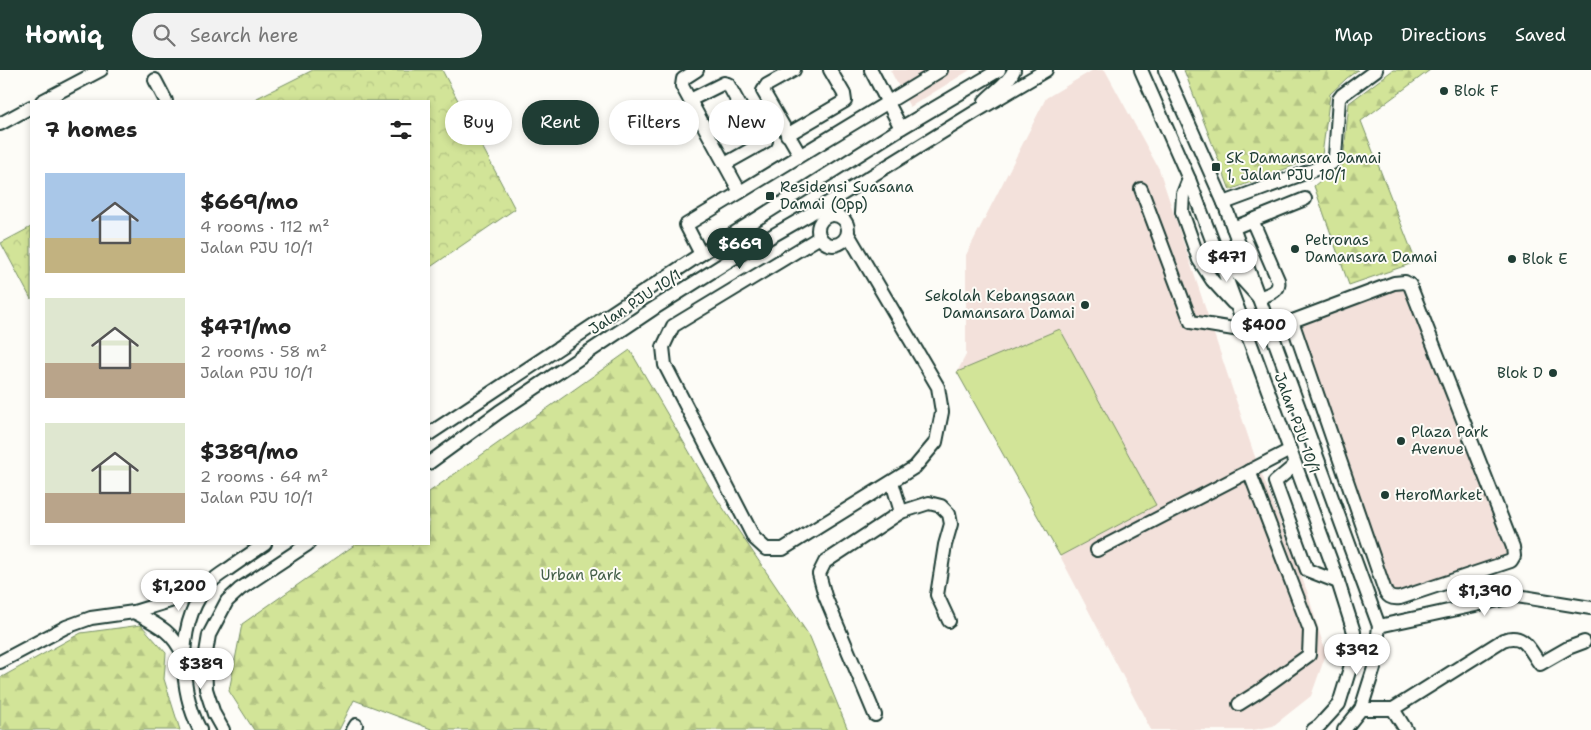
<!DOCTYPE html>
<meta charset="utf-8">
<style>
:root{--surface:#fff;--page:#f2f2f2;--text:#222;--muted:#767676;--accent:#1f3d34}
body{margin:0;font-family:"Shantell Sans",sans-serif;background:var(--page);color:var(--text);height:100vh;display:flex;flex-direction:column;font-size:19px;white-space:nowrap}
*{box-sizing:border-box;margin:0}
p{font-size:16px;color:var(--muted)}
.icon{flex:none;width:28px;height:28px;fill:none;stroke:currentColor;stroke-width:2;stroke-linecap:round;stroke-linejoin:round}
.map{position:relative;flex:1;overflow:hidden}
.side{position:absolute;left:30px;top:30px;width:400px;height:445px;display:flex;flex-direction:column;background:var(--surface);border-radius:0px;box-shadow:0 2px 8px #0003}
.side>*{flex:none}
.top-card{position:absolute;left:445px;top:30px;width:475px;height:45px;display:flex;gap:10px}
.price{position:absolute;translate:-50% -42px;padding:0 11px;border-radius:18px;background:#fff;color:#222;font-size:16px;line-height:32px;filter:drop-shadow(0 1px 2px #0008)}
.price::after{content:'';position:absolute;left:50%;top:30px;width:15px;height:11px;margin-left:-8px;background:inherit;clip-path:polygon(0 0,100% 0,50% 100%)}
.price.current{background:var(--accent);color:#fff}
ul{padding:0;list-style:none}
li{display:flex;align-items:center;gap:15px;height:125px;padding:0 15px}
li span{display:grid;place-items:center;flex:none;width:140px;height:100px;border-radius:0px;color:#555}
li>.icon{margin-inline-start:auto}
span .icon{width:60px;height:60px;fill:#fffc;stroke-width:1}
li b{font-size:21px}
h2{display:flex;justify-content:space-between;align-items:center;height:60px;padding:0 15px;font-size:21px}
.tag{padding:0 18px;border-radius:22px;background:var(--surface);box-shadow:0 2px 8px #0003;font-size:18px;line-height:45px}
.tag.current{background:var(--accent);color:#fff}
header{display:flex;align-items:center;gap:30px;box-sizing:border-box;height:70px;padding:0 25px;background:var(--accent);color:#fff}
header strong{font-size:24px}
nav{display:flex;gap:28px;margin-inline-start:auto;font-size:18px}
.search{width:350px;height:45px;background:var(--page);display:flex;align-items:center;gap:12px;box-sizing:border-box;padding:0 18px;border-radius:28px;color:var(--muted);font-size:19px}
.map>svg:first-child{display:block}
</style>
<header>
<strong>Homiq</strong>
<div class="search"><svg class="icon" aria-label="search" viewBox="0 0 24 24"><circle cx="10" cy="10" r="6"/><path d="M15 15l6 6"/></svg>Search here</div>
<nav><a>Map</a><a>Directions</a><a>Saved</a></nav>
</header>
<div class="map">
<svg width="1591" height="660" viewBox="0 0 1591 660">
<defs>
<pattern id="forest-firs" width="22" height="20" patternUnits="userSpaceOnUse" patternTransform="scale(1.25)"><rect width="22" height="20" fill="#d2e498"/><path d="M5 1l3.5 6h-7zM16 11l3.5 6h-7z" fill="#b4c484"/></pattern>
<pattern id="park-crowns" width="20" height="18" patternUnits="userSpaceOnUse" patternTransform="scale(1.25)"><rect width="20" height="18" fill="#d2e498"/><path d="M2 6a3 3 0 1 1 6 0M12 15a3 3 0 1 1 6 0" fill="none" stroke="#b4c484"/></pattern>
</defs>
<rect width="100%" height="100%" fill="#fdfcf7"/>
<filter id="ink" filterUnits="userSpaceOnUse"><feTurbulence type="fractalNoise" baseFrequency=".02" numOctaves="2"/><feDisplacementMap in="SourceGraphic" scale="10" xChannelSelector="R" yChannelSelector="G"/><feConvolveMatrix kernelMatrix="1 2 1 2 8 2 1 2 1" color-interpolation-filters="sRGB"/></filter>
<g filter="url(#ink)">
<g fill="#f3e1db">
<path d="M890,0H970L910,37Z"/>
<path d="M1093,0H1105L1159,99L1254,384L1307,521L1326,584L1311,626L1273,656L1253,660H1151L1060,486L957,302L966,285V185L1046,28Z"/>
<path d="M1405,215L1510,478L1508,488L1393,525L1296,253Z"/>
</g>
<g fill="url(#forest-firs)" stroke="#789066">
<path d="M1184,0H1358L1347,8L1330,24L1322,85L1230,120Z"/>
<path d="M1393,0H1430L1361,51L1416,192L1349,215L1314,116L1343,92L1349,33Z"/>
<path d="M630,280L715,426L810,567L848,660H434L354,630L339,660H254L229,621L242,554L356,474H429V422Z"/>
<path d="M141,555L166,583L164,609L180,660H0V608L81,563Z"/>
</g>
<g fill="url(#park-crowns)" stroke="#789066">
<path d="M313,0H442L515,139L429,198V31H256L255,29Z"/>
<path d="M31,157V229L1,173Z"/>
</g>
<path fill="#d2e498" stroke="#789066" d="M1060,259L1156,435L1060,486L957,302Z"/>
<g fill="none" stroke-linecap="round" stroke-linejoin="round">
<g stroke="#1f3d34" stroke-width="16">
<g id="minor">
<path d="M697,0L683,9L682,16L740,122"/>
<path d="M794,0L767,15L763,21L800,85"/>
<path d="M871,0L901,58"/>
<path d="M1141,0L1189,109L1238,239L1335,502L1354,562L1351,595L1339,634L1319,656L1313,660"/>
<path d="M1165,0L1224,133L1379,556L1374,598L1361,639L1344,660"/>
<path d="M155,10L166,31"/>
<path d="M690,30L724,13L728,14L761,74"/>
<path d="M42,31L101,0"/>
<path d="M985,31C994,21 1009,13 1014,0"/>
<path d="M0,54L31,37"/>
<path d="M787,65L845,31L844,24L830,0"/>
<path d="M725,94L766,71"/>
<path d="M1189,109L1183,124L1182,142L1199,190L1212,210L1233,233"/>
<path d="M1141,119L1191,252L1246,261"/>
<path d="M1224,133L1332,93L1335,87L1339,29L1342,25L1376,0"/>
<circle cx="833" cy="160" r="15"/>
<path d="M1233,158L1305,129"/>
<path d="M820,167L673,256L663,277L665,295L754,468L766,479H783L915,397L936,372L942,342L938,317L848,164"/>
<path d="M701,184L686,155L941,0"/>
<path d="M1220,185L1259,228C1268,224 1281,222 1278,210L1252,150"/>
<path d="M1271,259L1394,213L1405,212L1410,215L1513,477L1514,486L1511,491L1400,528C1391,529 1387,527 1384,518L1292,251"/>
<path d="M429,364L701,184L901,58L999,0"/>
<path d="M429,393L499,342L653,239L732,189L810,144L975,42L1046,0"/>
<path d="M1295,395L1275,412L1307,500L1338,512"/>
<path d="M901,442L929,433L941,436L949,444L951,454L945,475L937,525L949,551"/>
<path d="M1097,480L1290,380"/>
<path d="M134,542C156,554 173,561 183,585"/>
<path d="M1379,556L1517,526L1591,538"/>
<path d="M0,592L66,557L91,548L134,542L170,531L212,511"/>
<path d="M1239,634L1258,622L1309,585L1310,560L1249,401"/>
<path d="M1361,639H1393L1503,570C1524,562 1529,579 1540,594L1568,578L1584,572"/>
<path d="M1393,639L1406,660"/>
<path d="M875,645L825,526L819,504L825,492L901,442L892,412"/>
<path d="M200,660C178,617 176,549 211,512C217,506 224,502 230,498C241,490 253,482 265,474"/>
<path d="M223,660L214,644L206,619L205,589L209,565L227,531L240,519L308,474"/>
<path d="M353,660L356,655"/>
</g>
</g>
<use href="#minor" stroke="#fdfcf7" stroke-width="12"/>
</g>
</g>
<g fill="#1f3d34" stroke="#fdfcf7" stroke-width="2">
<circle cx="1444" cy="21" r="5"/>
<rect x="1211" y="92" width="10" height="10" rx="2.5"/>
<rect x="765" y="121" width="10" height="10" rx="2.5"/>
<circle cx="1295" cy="179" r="5"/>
<circle cx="1512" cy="189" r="5"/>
<circle cx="1085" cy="235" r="5"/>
<circle cx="1553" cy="303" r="5"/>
<circle cx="1401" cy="371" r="5"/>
<circle cx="1385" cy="425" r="5"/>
</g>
<g text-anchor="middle" stroke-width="4" stroke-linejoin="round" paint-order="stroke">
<g font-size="15" fill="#1f3d34" stroke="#fdfcf7" text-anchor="start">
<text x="1454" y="26">Blok F</text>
<text x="1226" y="93">SK Damansara Damai<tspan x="1226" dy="17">1, Jalan PJU 10/1</tspan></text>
<text x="780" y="122">Residensi Suasana<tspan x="780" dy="17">Damai (Opp)</tspan></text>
<text x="1305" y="175">Petronas<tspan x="1305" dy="17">Damansara Damai</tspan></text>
<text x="1522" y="194">Blok E</text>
<text x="1075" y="231" text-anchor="end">Sekolah Kebangsaan<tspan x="1075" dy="17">Damansara Damai</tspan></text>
<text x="1543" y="308" text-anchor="end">Blok D</text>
<text x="1411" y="367">Plaza Park<tspan x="1411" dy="17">Avenue</tspan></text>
<text x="1395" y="430">HeroMarket</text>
</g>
<g font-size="15" fill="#1f3d34" stroke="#fdfcf7">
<text transform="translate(635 232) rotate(-33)" y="5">Jalan PJU 10/1</text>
<text transform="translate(1297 353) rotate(70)" y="5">Jalan PJU 10/1</text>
</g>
<g font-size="15" fill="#435e48" stroke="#fdfcf7">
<text x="581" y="510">Urban Park</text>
</g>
</g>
</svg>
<b class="price current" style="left:740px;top:200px">$669</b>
<b class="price" style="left:1227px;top:213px">$471</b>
<b class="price" style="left:1264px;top:281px">$400</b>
<b class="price" style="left:179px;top:542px">$1,200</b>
<b class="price" style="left:1485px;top:547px">$1,390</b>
<b class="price" style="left:1357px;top:606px">$392</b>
<b class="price" style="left:201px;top:620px">$389</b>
<div class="top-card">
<a class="tag">Buy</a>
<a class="tag current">Rent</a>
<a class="tag">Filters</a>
<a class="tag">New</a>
</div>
<section class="side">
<h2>7 homes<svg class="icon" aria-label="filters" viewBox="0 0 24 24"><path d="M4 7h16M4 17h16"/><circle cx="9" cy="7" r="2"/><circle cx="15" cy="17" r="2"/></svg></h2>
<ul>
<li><span style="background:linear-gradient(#a9c7e8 65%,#c2b280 0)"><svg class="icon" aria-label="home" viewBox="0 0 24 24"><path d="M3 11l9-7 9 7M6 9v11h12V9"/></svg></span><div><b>$669/mo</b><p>4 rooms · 112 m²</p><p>Jalan PJU 10/1</p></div></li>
<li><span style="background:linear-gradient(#dfe7d0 65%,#b9a48a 0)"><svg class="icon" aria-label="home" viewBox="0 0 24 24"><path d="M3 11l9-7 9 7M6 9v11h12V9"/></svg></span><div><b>$471/mo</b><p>2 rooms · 58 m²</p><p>Jalan PJU 10/1</p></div></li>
<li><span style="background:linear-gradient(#dfe7d0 70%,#b9a48a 0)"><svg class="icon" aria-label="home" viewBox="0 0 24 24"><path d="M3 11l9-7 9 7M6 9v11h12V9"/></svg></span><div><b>$389/mo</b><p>2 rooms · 64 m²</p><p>Jalan PJU 10/1</p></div></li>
</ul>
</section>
</div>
